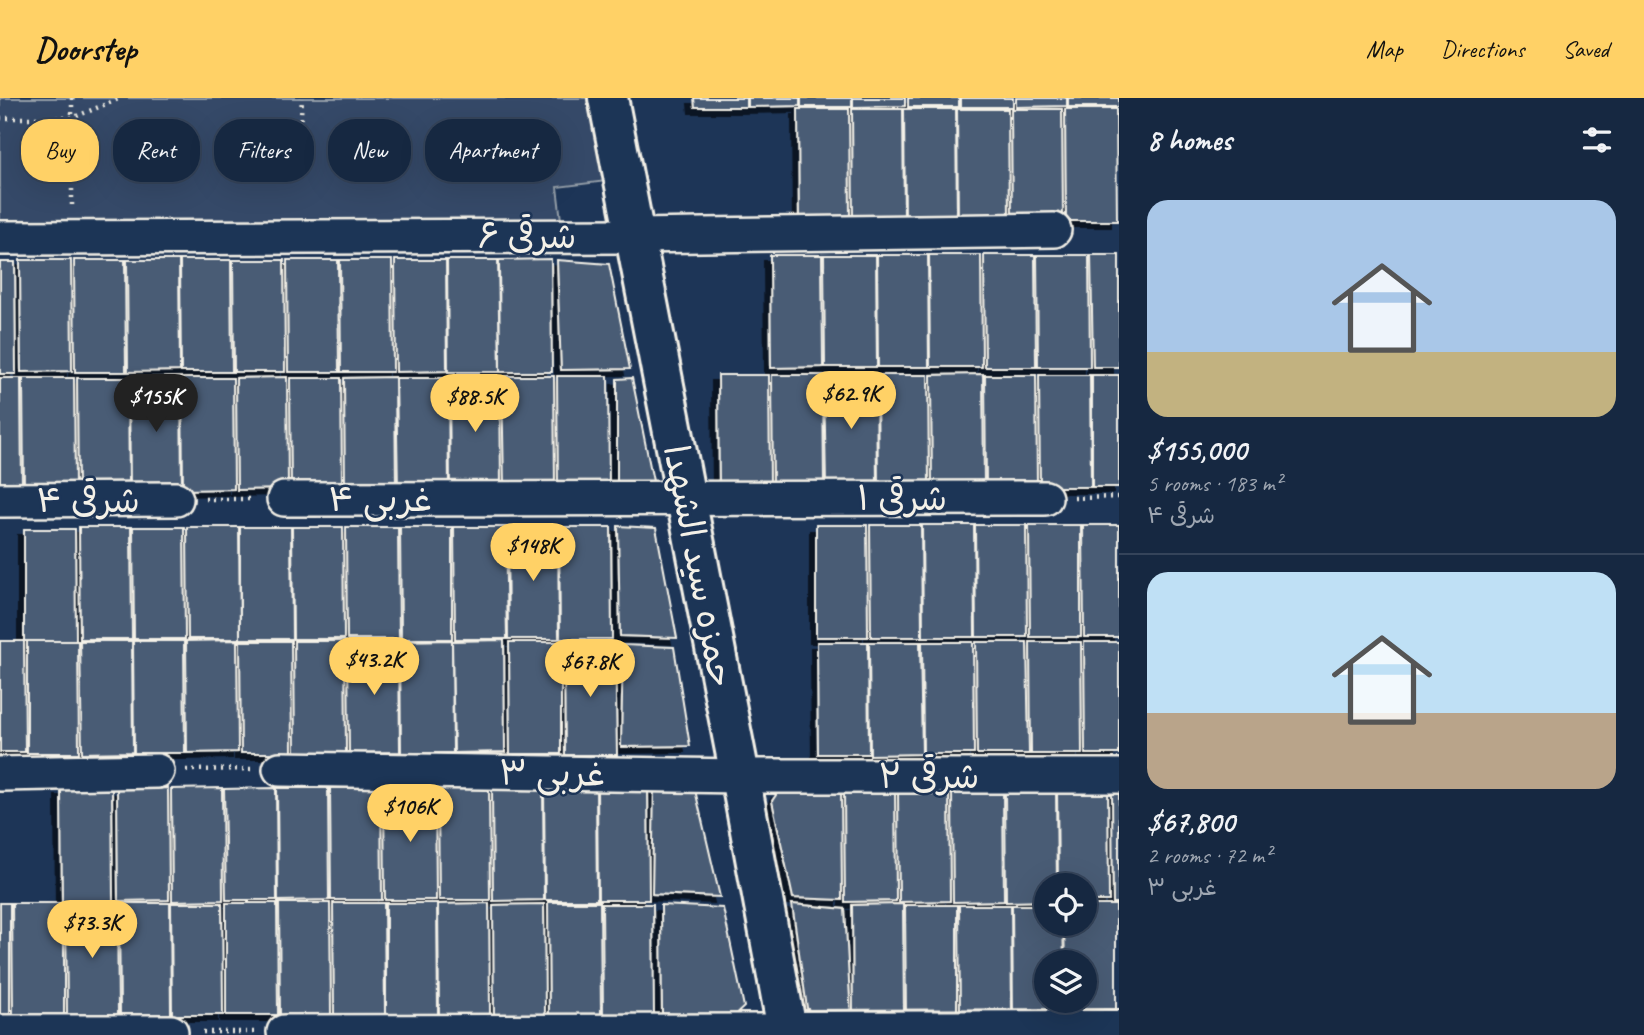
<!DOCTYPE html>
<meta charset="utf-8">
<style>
:root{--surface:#162841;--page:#1f3048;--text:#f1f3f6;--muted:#9ea6b1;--line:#35445a;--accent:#ffd166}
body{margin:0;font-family:Caveat,"Playpen Sans Arabic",sans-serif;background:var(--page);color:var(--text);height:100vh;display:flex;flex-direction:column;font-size:26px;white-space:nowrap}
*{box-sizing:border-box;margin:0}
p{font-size:23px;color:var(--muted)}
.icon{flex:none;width:38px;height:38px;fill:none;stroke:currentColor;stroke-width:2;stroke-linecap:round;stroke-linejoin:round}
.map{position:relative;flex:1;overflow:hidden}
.details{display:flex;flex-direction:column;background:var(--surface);width:525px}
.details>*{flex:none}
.top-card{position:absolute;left:21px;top:21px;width:665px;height:63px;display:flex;gap:14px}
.buttons{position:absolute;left:1034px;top:775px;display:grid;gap:14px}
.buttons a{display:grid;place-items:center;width:63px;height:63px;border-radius:50%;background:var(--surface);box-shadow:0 7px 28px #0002,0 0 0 2px var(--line);font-size:35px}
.price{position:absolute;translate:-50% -60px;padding:0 16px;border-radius:24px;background:var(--accent);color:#111;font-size:23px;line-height:46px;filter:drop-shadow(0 2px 4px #0008)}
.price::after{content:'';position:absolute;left:50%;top:42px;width:21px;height:16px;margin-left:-10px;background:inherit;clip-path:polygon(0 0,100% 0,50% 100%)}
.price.on{background:#222;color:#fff}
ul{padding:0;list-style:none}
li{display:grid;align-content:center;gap:14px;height:371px;padding:0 28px}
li+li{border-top:2px solid var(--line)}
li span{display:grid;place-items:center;height:217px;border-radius:21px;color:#555}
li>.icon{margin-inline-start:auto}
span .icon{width:126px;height:126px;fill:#fffc;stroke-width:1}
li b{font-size:30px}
h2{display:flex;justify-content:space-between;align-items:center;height:84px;padding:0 28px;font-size:30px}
.pill{padding:0 24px;border-radius:28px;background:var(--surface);box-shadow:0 7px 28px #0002,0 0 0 2px var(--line);font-size:24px;line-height:63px}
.pill.on{background:var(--accent);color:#111}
header{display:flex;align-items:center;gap:42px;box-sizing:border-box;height:98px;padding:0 35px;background:var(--accent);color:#111}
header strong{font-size:33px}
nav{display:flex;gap:38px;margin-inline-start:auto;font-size:24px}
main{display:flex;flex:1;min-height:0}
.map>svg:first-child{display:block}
</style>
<header>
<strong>Doorstep</strong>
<nav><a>Map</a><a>Directions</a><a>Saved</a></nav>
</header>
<main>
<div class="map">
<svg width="1119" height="937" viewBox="0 0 1119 937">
<defs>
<filter id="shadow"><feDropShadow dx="-6" dy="6" stdDeviation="0" flood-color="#0009"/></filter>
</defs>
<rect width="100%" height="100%" fill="#1d3557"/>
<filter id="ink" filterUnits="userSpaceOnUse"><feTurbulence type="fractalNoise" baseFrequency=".0143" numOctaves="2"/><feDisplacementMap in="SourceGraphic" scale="14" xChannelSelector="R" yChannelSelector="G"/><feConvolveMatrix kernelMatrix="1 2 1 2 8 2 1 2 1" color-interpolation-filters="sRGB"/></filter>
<g filter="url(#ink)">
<path fill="#354a67" stroke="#949ea8" stroke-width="2" d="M0,0H588L607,83L557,89L561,122L0,126Z"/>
<g fill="#485b74" stroke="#f4f1e8" stroke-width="2" filter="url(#shadow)">
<path d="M694,0H746V9H695Z"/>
<path d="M748,0H800V8L748,9Z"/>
<rect x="801" y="0" width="51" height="9"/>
<path d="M853,0H905V8L853,9Z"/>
<rect x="908" y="0" width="51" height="9"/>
<rect x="961" y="0" width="52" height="9"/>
<path d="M1016,0H1067V8L1016,9Z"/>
<rect x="1068" y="0" width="51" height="9"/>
<path d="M798,11H849L850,123H799Z"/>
<path d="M852,11H903L904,123H853Z"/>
<path d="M904,11H956L957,123H905Z"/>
<path d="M957,11H1008L1009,123H958Z"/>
<path d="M1011,11H1062L1063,123H1012Z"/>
<path d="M1065,11H1116L1117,123H1066Z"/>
<path d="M770,157H822L823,269L771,270Z"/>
<path d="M824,157H876L877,269H825Z"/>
<path d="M877,157H928L929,269H878Z"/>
<path d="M929,157H981L982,269H930Z"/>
<path d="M984,157H1035L1036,269H985Z"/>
<path d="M1037,157H1089L1090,269H1038Z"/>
<path d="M1091,157H1119V269H1093Z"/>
<path d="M551,161L552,274H500L499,162Z"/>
<path d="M20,162H71L72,273L21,274Z"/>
<path d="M74,162H125L126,274H75Z"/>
<path d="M127,162H179L180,273L128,274Z"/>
<path d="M180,162H231L232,274H181Z"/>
<path d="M233,162H284L285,274H234Z"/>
<path d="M287,162H338L339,274H288Z"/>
<path d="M340,162H392L393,274H341Z"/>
<path d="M395,162H446L447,273L396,274Z"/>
<path d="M447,162H498L500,274H448Z"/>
<path d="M557,162L609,166L630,271L561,272Z"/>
<path d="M0,164H15L16,276H0Z"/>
<path d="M983,276L984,389H932L931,277Z"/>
<path d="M718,277H769L770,389H719Z"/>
<path d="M772,277H823L824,389H773Z"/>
<path d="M824,277H876L877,389H826Z"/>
<path d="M877,277H928L929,389H878Z"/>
<path d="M985,277H1036L1037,389H986Z"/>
<path d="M1039,277H1090L1091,389H1040Z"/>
<rect x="1092" y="277" width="27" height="112"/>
<path d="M502,278H554L555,390H504Z"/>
<path d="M557,278H608L609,390H558Z"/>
<path d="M181,279L182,392H130L129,280Z"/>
<path d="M287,279L288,391L237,392L236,280Z"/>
<path d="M395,279L396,392H345L344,280Z"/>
<path d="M0,280H21L22,392H0Z"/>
<path d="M23,280H74L75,392H24Z"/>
<path d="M77,280H128L129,392H78Z"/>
<path d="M182,280H233L234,391L183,392Z"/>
<path d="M290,280H341L342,391L291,392Z"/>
<path d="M396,280H448L449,391L398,392Z"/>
<path d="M449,280H500L501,391L450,392Z"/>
<path d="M632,280L653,383L617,386V281Z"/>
<path d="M816,427H867L868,539H816Z"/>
<path d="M870,427H921L922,539H871Z"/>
<path d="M922,427H974L975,539H923Z"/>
<path d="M975,427H1026L1027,539H976Z"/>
<path d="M1029,427H1081V539H1030Z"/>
<path d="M1083,427H1119V539H1084Z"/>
<path d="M618,428L656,430L677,540L620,538Z"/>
<path d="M79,429H131L132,541H80Z"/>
<path d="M133,429H184L185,541H134Z"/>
<path d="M187,429H239L240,541H188Z"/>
<path d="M240,429H291L292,541H240Z"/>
<path d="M292,429H343L344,541H293Z"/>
<path d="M346,429H398L399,541H347Z"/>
<path d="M400,429H452V541H401Z"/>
<path d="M454,429H505L507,541H455Z"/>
<path d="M507,429H558L559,541H508Z"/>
<path d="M559,429H611L612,541H560Z"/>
<path d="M24,431H75L76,543H24Z"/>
<path d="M237,542L238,654L187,655L186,543Z"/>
<path d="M452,542L453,655H401L400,543Z"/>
<path d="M504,542L505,654L454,655L452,543Z"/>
<path d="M0,543H24L25,654H0Z"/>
<path d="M27,543H78L79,655H27Z"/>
<path d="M80,543H132L133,654L82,655Z"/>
<path d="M133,543H184L185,655H134Z"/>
<path d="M240,543H291L292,655H241Z"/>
<path d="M294,543H345L346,655H295Z"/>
<path d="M348,543H399L400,654L349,655Z"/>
<path d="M509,544H561V656H510Z"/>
<path d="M817,544H868L869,656H818Z"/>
<path d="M869,544H920L922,656L870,657Z"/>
<path d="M922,544H973L974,656H923Z"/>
<path d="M976,544H1027L1029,656H977Z"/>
<path d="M1030,544H1081L1082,656H1031Z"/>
<path d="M1084,544H1119V656H1085Z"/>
<path d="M564,545H615L617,657H565Z"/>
<path d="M623,547L674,549L690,648L621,649Z"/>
<path d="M168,690L169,802L118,803L117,691Z"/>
<path d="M222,690L223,802L172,803L171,691Z"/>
<path d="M276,690L277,802H226L224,691Z"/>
<path d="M277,690H328L329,802L278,803Z"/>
<path d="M330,690H381L382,802H331Z"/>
<path d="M384,690H435L436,802H385Z"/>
<path d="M438,690H489L490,802H439Z"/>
<path d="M492,690H543L544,802L493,803Z"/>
<path d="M544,690H596L597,802H545Z"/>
<path d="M597,690H648L649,802H598Z"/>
<path d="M654,691L695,692L720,799L652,796Z"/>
<path d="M895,691L896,803L845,804L844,692Z"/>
<path d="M949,691L950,803L899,804L898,692Z"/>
<path d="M1003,691L1004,803L953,804L952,692Z"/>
<path d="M1056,691L1057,788H1046V803L1006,804L1005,692Z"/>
<path d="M1057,691H1108L1109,803H1085V788H1058Z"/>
<path d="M61,692H112L113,804H62Z"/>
<path d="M841,693L842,802L793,800L772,703L778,694Z"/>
<path d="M1112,693H1119V805H1113Z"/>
<path d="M548,804H600L601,916L549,917Z"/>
<rect x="0" y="805" width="10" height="112"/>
<path d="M12,805H64V917L13,918Z"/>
<path d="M117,805L118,917L67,918L66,806Z"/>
<path d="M119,805H170L171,917H120Z"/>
<path d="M171,805H222L223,917H172Z"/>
<path d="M226,805H277L278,917H226Z"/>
<path d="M279,805H330L331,917H280Z"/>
<path d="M333,805H384L385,917H334Z"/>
<path d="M386,805H437L438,917H386Z"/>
<path d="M489,805L490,917H439L438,806Z"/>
<path d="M544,806L545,918H494L493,807Z"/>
<path d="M602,806H653L654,918H603Z"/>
<path d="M792,806L845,811L851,920L821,922L807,910Z"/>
<path d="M903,806L904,919H853L852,807Z"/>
<path d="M661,807L723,810L744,909L732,920L662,915Z"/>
<path d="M905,807H957V919H906Z"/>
<path d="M959,807H1011L1012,919H960Z"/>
<path d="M1012,807H1046V826H1063L1064,864H1046V903H1064V918L1013,919Z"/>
<path d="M1085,807H1116V918L1065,919V903H1085V864H1065L1064,826H1085Z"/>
</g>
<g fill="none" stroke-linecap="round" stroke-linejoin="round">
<g stroke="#f4f1e8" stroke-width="38">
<g id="street">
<path d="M0,140L635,138L1054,132"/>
<path d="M284,401L1045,400"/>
<path d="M0,402L176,401"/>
<path d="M280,671L740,678H1119"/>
<path d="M0,676L157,673"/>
<path d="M0,934H171"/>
<path d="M284,934L788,933"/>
</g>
</g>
<g stroke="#f4f1e8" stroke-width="44">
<g id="secondary">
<path d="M608,0L740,678L788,937"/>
<path d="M788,933L1119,932"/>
</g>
</g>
<g stroke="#f4f1e8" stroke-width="4.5" stroke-dasharray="2 5" stroke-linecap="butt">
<path d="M72,0V107"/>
<path d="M0,20H72L121,0"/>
<path d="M300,35L302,0"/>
<path d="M1074,400L1119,399"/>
<path d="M205,401H252"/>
<path d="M186,672L251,671"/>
<path d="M203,934H254"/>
</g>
<use href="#street" stroke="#1d3557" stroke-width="33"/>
<use href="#secondary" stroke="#1d3557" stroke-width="38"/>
</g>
</g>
<g text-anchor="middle" stroke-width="5" stroke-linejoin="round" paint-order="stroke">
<g font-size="35" fill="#f4f1e8" stroke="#1d3557">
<text x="527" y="150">۶ شرقی</text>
<text x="902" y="412">۱ شرقی</text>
<text x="380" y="413">۴ غربی</text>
<text x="88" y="414">۴ شرقی</text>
<text transform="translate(699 468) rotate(79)" y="12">حمزه سید الشهدا</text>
<text transform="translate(552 675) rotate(1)" y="12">۳ غربی</text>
<text x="929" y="690">۲ شرقی</text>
</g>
</g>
</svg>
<div class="buttons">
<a><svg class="icon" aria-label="locate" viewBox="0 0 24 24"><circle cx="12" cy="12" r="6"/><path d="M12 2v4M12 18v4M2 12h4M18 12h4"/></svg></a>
<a><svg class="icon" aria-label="layers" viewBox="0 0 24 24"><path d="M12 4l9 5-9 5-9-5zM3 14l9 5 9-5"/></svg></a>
</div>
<b class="price" style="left:851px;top:333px">$62.9K</b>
<b class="price on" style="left:156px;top:336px">$155K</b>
<b class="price" style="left:475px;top:336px">$88.5K</b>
<b class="price" style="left:533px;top:485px">$148K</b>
<b class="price" style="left:374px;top:599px">$43.2K</b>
<b class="price" style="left:590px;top:601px">$67.8K</b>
<b class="price" style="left:410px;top:746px">$106K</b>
<b class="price" style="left:92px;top:862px">$73.3K</b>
<div class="top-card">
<a class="pill on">Buy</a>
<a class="pill">Rent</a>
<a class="pill">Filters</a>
<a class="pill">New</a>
<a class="pill">Apartment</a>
</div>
</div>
<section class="details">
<h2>8 homes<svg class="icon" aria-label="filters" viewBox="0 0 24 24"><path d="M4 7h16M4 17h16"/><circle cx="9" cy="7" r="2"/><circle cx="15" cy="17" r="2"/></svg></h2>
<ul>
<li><span style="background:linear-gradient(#a9c7e8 70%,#c2b280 0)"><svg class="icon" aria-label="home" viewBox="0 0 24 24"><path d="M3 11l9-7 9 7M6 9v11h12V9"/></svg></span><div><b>$155,000</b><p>5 rooms · 183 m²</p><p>۴ شرقی</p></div></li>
<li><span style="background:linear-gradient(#bfe0f5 65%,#b9a48a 0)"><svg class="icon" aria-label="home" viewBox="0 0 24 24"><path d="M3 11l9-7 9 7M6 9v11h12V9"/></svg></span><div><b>$67,800</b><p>2 rooms · 72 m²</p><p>۳ غربی</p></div></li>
</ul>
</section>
</main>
